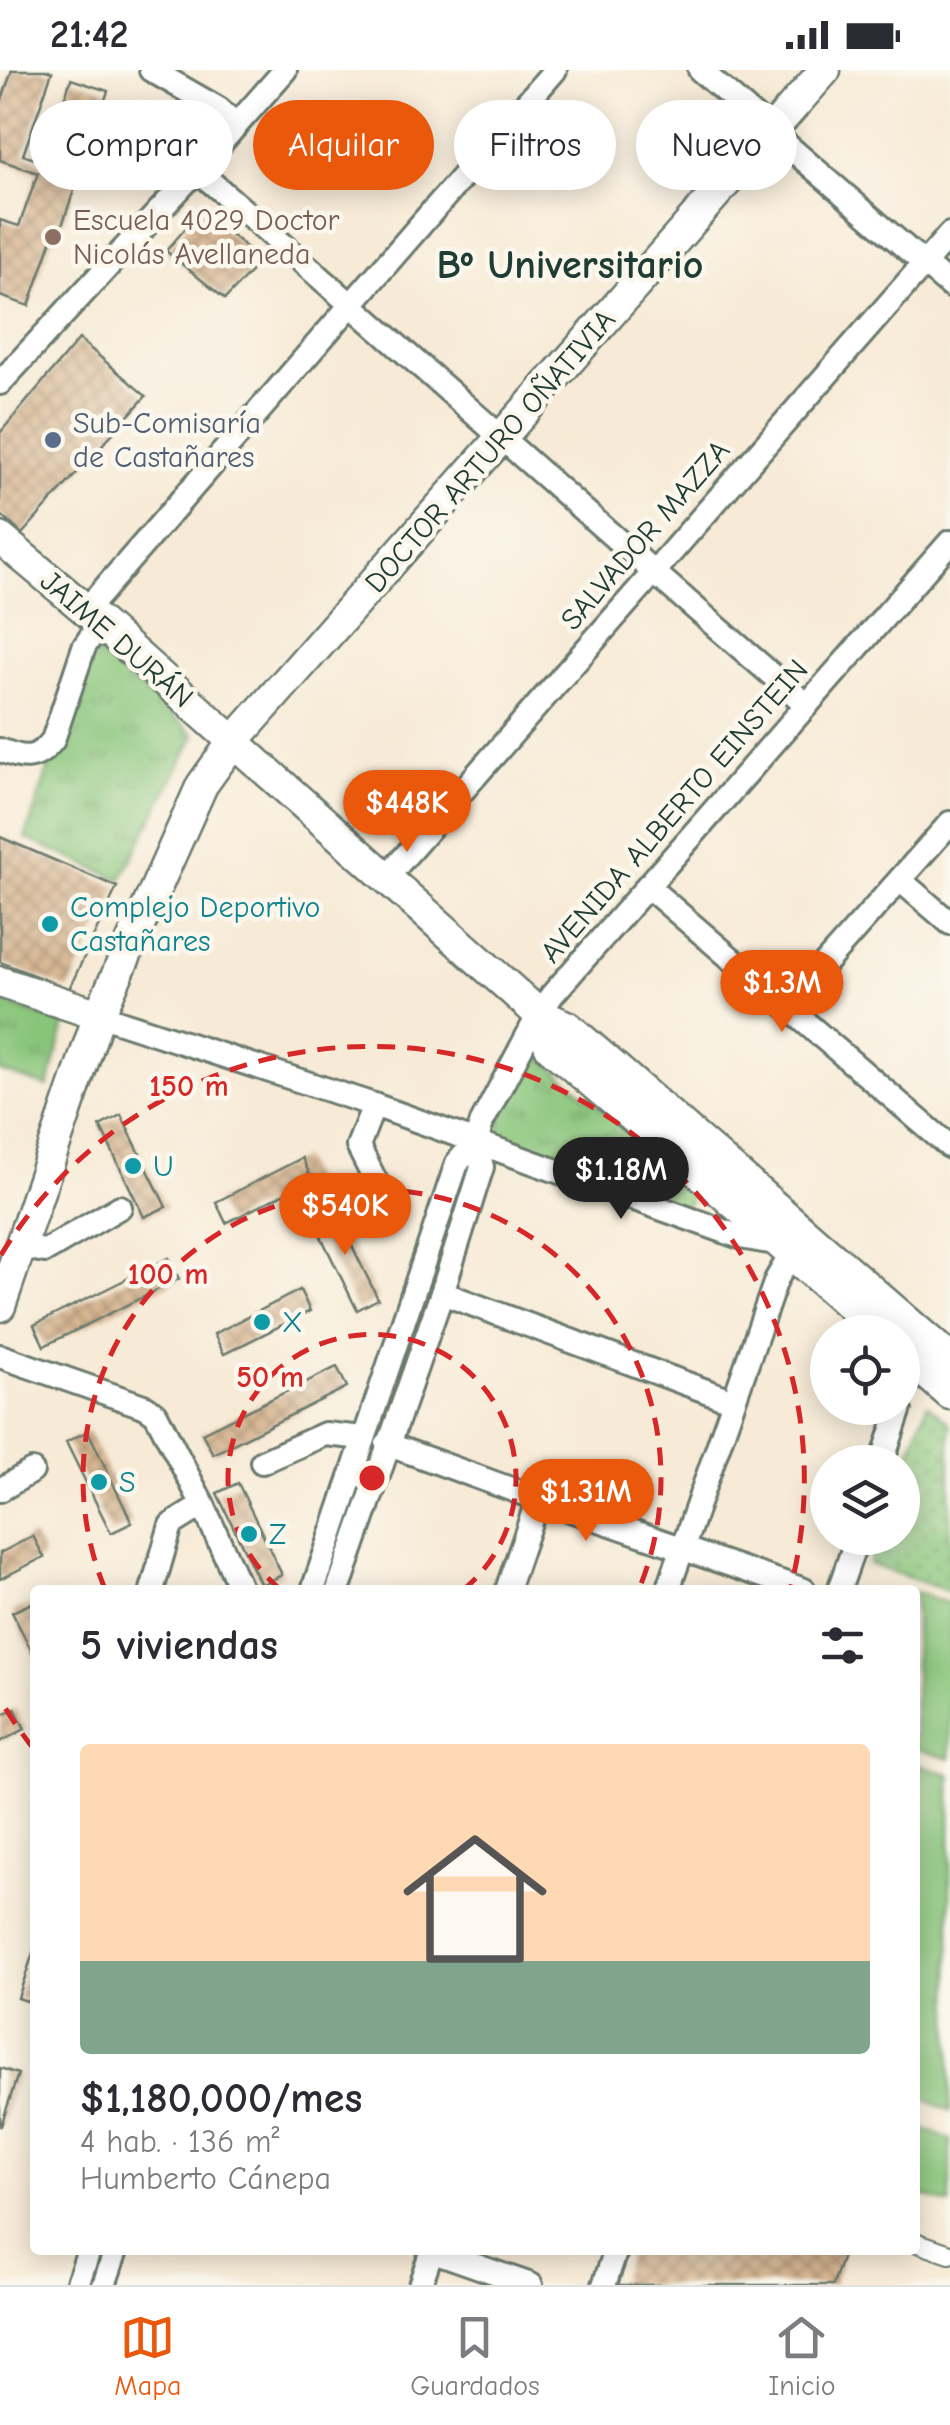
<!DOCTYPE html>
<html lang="es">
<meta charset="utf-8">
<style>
:root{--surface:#fff;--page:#f7f7f7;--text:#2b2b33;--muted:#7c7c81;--line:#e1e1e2;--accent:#ea580c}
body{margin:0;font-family:"Comic Neue",sans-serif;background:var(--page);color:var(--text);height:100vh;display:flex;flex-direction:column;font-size:38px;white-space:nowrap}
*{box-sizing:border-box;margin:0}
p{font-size:32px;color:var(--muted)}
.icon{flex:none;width:55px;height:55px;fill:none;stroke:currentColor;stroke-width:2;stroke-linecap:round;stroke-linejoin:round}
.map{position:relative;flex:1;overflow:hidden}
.sheet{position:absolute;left:30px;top:1515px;width:890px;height:670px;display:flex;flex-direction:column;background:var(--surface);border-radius:10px;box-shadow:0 5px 25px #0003}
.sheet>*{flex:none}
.banner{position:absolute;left:30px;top:30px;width:890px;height:90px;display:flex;gap:20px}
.buttons{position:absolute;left:810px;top:1245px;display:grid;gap:20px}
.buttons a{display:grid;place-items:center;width:110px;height:110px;border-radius:50%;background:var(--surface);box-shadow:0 5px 25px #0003;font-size:50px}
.price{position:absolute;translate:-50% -85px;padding:0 22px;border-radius:35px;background:var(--accent);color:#fff;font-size:32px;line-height:65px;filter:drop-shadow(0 2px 5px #0008)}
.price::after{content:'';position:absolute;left:50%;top:60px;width:30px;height:22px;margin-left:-15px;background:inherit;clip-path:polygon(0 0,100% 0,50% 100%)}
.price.current{background:#222;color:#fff}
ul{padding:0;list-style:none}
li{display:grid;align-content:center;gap:20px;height:530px;padding:0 50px}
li+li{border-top:2px solid var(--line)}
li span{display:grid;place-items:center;height:310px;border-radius:10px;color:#555}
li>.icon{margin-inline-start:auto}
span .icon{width:180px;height:180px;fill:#fffc;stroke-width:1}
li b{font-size:42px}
h2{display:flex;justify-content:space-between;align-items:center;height:120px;padding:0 50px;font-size:42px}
.chip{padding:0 35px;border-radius:45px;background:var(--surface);box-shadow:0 5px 25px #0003;font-size:35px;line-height:90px}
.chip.current{background:var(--accent);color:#fff}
.status{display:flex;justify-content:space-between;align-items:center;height:70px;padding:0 50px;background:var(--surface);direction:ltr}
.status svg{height:28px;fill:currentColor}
.dock{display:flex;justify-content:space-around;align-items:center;height:140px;border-top:2px solid var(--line);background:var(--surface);font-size:28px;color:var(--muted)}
.dock a{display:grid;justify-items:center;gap:5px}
.dock .current{color:var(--accent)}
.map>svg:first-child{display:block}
</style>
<div class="status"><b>21:42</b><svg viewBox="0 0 49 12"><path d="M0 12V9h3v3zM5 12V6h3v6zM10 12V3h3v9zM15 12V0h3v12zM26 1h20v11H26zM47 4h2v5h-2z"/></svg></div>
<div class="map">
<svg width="950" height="2215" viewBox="0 0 950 2215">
<defs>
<pattern id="grass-dots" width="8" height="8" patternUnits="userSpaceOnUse" patternTransform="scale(2.5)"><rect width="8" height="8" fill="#88c57a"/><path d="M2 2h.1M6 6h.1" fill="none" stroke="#6fa165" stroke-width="1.8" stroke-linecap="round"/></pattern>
<pattern id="park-tufts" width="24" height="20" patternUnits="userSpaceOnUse" patternTransform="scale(2.5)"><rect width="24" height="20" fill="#88c57a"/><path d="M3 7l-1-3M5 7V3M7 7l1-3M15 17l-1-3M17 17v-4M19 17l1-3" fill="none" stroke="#6fa165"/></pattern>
<pattern id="building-cross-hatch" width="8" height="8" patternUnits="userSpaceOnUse" patternTransform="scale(2.5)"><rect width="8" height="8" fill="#d7b591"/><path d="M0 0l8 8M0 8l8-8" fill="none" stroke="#ae9477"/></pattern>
</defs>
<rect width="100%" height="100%" fill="#fbf7ec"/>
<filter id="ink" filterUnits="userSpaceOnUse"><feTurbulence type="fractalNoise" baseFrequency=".01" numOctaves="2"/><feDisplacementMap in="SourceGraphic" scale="20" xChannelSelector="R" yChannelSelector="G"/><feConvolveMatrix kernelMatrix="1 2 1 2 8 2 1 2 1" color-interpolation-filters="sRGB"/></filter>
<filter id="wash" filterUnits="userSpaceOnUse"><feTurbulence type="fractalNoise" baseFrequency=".0048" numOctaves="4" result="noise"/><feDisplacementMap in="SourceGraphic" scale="40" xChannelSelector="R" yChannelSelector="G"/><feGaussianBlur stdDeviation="2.25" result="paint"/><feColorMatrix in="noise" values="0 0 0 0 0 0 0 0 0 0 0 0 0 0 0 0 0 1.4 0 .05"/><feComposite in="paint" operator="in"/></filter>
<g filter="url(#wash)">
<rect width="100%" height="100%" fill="#f7ead6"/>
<path fill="url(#grass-dots)" stroke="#548157" stroke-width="2.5" d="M927,1334L950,1353V1522L869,1494L879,1468H902L903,1402Z"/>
<g fill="url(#park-tufts)" stroke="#548157" stroke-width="2.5">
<path d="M90,576L195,665L121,810L25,768Z"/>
<path d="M0,931L65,954L48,1017L0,1001Z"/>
<path d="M536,983L695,1119L687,1138L497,1071L506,1026Z"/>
</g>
<g fill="#88c57a" stroke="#548157" stroke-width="2.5">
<path d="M915,1522L950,1534V1689L915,1678Z"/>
<path d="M915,1694L950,1704V2041L915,2023Z"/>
<path d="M915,2056L950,2069V2135L915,2122Z"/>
</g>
<g id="blocks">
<g fill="url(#building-cross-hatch)">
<path d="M12,0H45L52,2L23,85L43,92L71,9L108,21L57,170L52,169L29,236L0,226V150L19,156L38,103L0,90V35Z"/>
<path d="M201,140L262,190L225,229L166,181Z"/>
<path d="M79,269L146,326L22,464L0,444V363Z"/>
<path d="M0,767L117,817L69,919L0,892Z"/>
<path d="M121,1045L166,1137L144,1147L100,1056Z"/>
<path d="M302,1088L312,1109L226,1153L216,1132Z"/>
<path d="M333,1137L378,1229L357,1240L312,1148Z"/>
<path d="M169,1188L179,1209L44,1276L34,1255Z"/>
<path d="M300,1220L310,1241L224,1284L214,1264Z"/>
<path d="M337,1297L347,1317L213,1384L202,1363Z"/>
<path d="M88,1361L132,1453L111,1463L66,1372Z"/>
<path d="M238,1413L282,1505L261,1515L217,1423Z"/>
<path d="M33,1466L44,1487L0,1509V1483Z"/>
<path d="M34,1532L35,1534V1588L12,1542Z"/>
<path d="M15,1638L25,1659L0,1672V1646Z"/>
<path d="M34,1880H35V1934L18,1928Z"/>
<path d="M0,1998L18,2004L1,2056H0Z"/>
<path d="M630,2180H845L833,2215H618Z"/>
</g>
</g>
</g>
<g filter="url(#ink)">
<use href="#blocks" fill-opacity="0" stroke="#6b7a6d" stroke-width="2.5"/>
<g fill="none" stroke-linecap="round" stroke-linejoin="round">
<g stroke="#6b7a6d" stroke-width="22">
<path id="pedestrian" d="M915,2172L950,2184"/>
</g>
<g stroke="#6b7a6d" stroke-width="28">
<g id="minor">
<path d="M151,0L219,39L236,55"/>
<path d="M700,0L950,216"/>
<path d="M197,100C402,277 601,459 807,635"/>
<path d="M0,313L197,100L285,0"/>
<path d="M86,540L555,0"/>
<path d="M0,680C24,689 36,692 53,670L84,577L100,553"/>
<path d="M387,807L950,164"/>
<path d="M900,810L950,853"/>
<path d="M647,816L950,1077"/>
<path d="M788,935L950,753"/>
<path d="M99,945L374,1035L740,1167L781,1174"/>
<path d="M374,1035L358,1076L390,1140"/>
<path d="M21,1177L45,1181L120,1137"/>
<path d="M442,1223L733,1331"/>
<path d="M0,1286L146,1337L156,1344L203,1435L241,1520"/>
<path d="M387,1374L538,1429L804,1520"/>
<path d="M262,1392L325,1364L364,1368"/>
<path d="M882,1392L900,1338"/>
<path d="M0,1420L32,1401"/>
<path d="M152,1520L171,1455L203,1435"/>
<path d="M313,1520L457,1093L476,1072"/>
<path d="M338,1520L442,1223L482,1097L476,1072L482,1052L539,944L552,925L950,472"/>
<path d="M507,1520L538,1429"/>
<path d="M668,1520L776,1210L792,1183"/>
<path d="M839,1520L857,1468"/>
<path d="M431,2180L531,2215"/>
<path d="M77,2215L89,2180"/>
<path d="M104,2215L116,2180"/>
<path d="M420,2215L432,2180"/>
<path d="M604,2215L616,2180"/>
</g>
</g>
<g stroke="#6b7a6d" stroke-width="35">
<g id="tertiary">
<path d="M0,468L86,540L539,944L568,957L950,1289"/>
<path d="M0,912L99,945"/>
<path d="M539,944L550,977L718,1119L880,1262"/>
<path d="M0,1236L99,945L202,715L233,672L825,0"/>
<path d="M902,1282L950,1324"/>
</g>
</g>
<use href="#pedestrian" stroke="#fff" stroke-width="18"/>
<use href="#minor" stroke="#fff" stroke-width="22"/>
<use href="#tertiary" stroke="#fff" stroke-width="30"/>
</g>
</g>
<g fill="none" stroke="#d62828" stroke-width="5" stroke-dasharray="18 12">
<path d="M281 1520A144 144 0 1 1 463 1520"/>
<path d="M105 1519A289 289 0 1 1 639 1519"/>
<path d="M33 1678A433 433 0 0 1 1 1631M1 1185A433 433 0 0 1 791 1516"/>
</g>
<circle fill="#8d6e63" stroke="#fbf7ec" stroke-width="4" cx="53" cy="167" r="10"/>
<circle fill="#5c6f8a" stroke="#fbf7ec" stroke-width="4" cx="53" cy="370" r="10"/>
<g fill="#0f9aa8" stroke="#fbf7ec" stroke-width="4">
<circle cx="50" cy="854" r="10"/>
<circle cx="133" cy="1096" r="10"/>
<circle cx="262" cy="1252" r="10"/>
<circle cx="99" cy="1412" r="10"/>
<circle cx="249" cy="1464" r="10"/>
</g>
<g text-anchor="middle" stroke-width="9" stroke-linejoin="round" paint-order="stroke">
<g font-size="30" fill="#785e54" stroke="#fbf7ec" text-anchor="start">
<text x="73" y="160">Escuela 4029 Doctor<tspan x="73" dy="34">Nicolás Avellaneda</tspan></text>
</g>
<g font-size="30" fill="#4e5e75" stroke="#fbf7ec" text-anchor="start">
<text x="73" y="363">Sub-Comisaría<tspan x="73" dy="34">de Castañares</tspan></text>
</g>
<g font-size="30" fill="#1f3d34" stroke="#fbf7ec">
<text transform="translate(490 381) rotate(-49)" y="10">DOCTOR ARTURO OÑATIVIA</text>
<text transform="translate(645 465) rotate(-49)" y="10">SALVADOR MAZZA</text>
<text transform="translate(117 569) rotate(41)" y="10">JAIME DURÁN</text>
<text transform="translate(674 741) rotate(-49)" y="10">AVENIDA ALBERTO EINSTEIN</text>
</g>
<g font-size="30" fill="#0d838f" stroke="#fbf7ec" text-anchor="start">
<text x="70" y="847">Complejo Deportivo<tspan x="70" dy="34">Castañares</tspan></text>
<text x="153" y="1106">U</text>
<text x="282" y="1262">X</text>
<text x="119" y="1422">S</text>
<text x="269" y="1474">Z</text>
</g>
<g font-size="40" font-weight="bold" fill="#1f3d34" stroke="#fbf7ec">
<text x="570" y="208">Bº Universitario</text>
</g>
</g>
<circle cx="372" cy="1408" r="15" fill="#d62828" stroke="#fbf7ec" stroke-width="5"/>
<g font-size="30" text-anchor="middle" font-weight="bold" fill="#d62828" stroke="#fbf7ec" stroke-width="9" stroke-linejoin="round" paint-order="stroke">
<text x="189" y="1026">150 m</text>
<text x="168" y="1214">100 m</text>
<text x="270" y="1317">50 m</text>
</g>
</svg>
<div class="buttons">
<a><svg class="icon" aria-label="locate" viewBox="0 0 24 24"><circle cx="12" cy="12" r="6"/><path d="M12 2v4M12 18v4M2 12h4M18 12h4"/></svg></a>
<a><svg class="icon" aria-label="layers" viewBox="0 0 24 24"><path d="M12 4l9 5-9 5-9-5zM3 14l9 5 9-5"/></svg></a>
</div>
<b class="price" style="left:407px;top:785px">$448K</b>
<b class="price" style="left:782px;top:965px">$1.3M</b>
<b class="price current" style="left:621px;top:1152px">$1.18M</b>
<b class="price" style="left:345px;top:1188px">$540K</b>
<b class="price" style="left:586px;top:1474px">$1.31M</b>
<div class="banner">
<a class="chip">Comprar</a>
<a class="chip current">Alquilar</a>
<a class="chip">Filtros</a>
<a class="chip">Nuevo</a>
</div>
<section class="sheet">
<h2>5 viviendas<svg class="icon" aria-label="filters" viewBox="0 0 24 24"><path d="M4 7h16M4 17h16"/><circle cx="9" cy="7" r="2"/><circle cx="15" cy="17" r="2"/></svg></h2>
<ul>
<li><span style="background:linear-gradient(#ffd9b3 70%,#7fa58c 0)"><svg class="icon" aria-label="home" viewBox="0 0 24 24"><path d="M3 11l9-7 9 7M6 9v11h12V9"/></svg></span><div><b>$1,180,000/mes</b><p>4 hab. · 136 m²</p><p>Humberto Cánepa</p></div></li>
</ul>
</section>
</div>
<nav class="dock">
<a class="current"><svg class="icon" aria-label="map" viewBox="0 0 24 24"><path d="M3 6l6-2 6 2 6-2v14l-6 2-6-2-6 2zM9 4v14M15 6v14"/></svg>Mapa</a>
<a><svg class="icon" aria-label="saved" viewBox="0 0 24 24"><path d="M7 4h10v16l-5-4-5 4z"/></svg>Guardados</a>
<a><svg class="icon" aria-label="home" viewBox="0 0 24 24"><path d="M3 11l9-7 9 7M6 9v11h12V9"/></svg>Inicio</a>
</nav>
